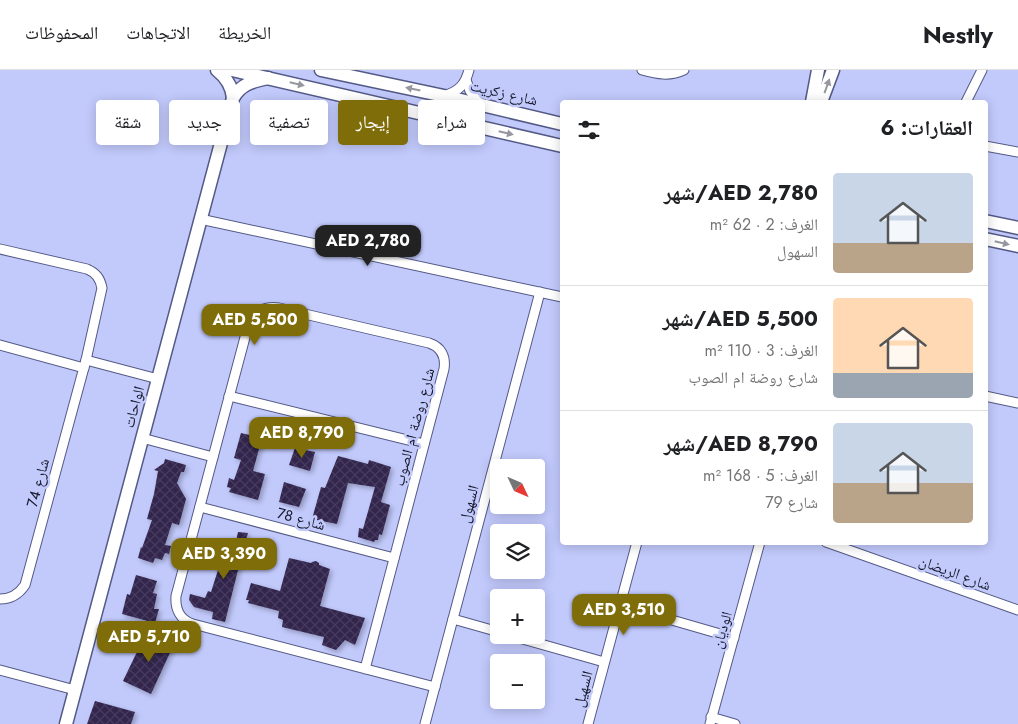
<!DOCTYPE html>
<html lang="ar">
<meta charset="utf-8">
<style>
:root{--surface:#fff;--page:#f6f6f6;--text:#202124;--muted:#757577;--line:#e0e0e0;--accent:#7f6d09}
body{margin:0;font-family:Jost,"Noto Naskh Arabic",sans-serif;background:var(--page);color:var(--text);direction:rtl;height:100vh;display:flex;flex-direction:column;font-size:19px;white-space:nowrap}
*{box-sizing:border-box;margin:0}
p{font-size:16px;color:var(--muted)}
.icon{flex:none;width:28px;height:28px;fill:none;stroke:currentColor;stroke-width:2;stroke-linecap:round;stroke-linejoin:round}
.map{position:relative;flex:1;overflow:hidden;direction:ltr}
.details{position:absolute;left:560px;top:30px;width:428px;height:445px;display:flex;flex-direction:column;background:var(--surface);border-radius:5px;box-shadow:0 2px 12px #0003;direction:rtl}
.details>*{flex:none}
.top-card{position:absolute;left:15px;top:30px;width:470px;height:45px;direction:rtl;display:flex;gap:10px}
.needle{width:32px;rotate:134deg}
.tools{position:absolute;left:490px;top:389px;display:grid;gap:10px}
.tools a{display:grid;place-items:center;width:55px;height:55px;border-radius:5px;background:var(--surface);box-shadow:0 2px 12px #0003;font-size:25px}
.price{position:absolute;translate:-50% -42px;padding:0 11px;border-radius:10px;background:var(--accent);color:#fff;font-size:16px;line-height:32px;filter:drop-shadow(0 1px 2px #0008)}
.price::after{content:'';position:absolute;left:50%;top:30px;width:15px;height:11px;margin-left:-8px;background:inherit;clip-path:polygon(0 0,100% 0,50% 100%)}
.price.active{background:#222;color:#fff}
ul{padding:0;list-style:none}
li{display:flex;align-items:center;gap:15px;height:125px;padding:0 15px}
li+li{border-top:1px solid var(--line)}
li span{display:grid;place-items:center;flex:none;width:140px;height:100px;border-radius:5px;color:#555}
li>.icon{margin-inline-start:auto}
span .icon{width:60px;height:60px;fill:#fffc;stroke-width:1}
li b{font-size:21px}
h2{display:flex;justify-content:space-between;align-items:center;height:60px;padding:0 15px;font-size:21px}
.tag{padding:0 18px;border-radius:5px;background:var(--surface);box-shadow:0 2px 12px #0003;font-size:18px;line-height:45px}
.tag.active{background:var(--accent);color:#fff}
header{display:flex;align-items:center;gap:30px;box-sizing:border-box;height:70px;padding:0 25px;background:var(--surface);border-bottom:1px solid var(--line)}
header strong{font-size:24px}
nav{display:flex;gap:28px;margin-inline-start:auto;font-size:18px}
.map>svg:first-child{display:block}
</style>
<header>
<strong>Nestly</strong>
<nav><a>الخريطة</a><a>الاتجاهات</a><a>المحفوظات</a></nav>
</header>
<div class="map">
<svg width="1018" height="654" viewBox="0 0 1018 654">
<defs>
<pattern id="building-cross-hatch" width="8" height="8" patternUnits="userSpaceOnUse" patternTransform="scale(1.25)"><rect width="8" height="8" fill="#33254d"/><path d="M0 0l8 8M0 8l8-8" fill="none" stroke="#473b5e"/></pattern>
<filter id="shadow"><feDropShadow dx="2.5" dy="2.5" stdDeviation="2.5" flood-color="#0004"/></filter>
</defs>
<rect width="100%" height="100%" fill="#c2cafc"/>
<g fill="url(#building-cross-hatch)" filter="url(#shadow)">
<path d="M270,354L289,361L284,375L265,370Z"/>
<path d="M241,363L262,368L253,401L265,404L258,430L229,422L231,418L227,417L229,408L234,410L241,390L234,388Z"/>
<path d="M295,378L315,382L310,401L289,395Z"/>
<path d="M338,386L368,394L369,390L391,397L381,432L390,435L382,465L379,464L378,470H375L374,472L358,467L359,458L363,459L375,417L348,413L337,454L312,449L321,417L325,418Z"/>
<path d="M165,389L186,395L184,402H181L177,413L186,429L179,455L172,453L165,475L171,476L169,484L165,483L162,490L155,488L153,493L138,488L141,477L142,478L152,450L147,449L154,424L158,401L154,400L164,393Z"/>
<path d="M284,412L306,419L299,437L279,432Z"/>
<path d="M238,462L248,463L245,473L248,474L246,485L242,484L225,552L212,549L213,542L194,537L189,530L190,524L205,528L208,521L211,522L218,500L220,487L225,471L228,472V469L236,471Z"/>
<path d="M289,488L311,493L312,492L316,491L319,493V495L330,499L320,536L365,548L355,575L345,570L336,580L322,575L324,567L282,557L283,550L278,548L279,541L248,533L249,530H246L251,513L280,521Z"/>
<path d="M136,505L157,511L153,523L157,524L154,539H159L155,553L122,544L127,524L130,525Z"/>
<path d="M147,561L174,574L151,624L123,611Z"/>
<path d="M95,631L135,642L131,654H87Z"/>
</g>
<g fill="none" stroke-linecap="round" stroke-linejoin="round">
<g stroke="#545a86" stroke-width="11">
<g id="street">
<path d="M642,0C657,4 669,7 684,0"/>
<path d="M466,10L470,21L480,34"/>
<path d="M444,26C459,21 465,15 469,0"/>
<path d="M966,32L982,0"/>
<path d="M985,76L1018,82"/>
<path d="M200,149L562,227"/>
<path d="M0,179L87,199C96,203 100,208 102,218L86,290L25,515C19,524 11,529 0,529"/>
<path d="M0,275L84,298"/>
<path d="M86,290L158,309"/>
<path d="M229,326L424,374"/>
<path d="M985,326L1018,333"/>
<path d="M142,368L213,387"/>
<path d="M200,437L394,488"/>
<path d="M826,472L1018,540"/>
<path d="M620,535L734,568"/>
<path d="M453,549L499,562"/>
<path d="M509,565L604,592"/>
<path d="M365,599L444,299C446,286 441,277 429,273L279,238C264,236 253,242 248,256L176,526C175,539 180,550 193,554L435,617"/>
<path d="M0,600L75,620"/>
<path d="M711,647L735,654"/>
<path d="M425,654L540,222"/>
<path d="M588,654L637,472"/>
<path d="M710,654L760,472"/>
</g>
</g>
<g stroke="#545a86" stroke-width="15">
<g id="secondary">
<path d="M217,0C227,8 232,16 233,28"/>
<path d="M232,0L562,76"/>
<path d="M321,0L444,26L562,54"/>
<path d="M812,32L818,0"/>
<path d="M821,32L833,0"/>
<path d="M985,151L1018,158"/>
<path d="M985,169L1018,176"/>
<path d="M66,654L233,28C241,14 253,11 268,8"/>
</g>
</g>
<use href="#street" stroke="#fff" stroke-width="9"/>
<use href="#secondary" stroke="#fff" stroke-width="12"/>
</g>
<defs><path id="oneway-solid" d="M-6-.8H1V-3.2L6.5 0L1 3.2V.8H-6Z" transform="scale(1.25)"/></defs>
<g fill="#96979f">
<use href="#oneway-solid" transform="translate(297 14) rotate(13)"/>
<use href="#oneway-solid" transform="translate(827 16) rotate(-70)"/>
<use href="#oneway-solid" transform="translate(413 19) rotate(-168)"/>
<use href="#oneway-solid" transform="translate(506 63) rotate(13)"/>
<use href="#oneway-solid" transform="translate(1002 173) rotate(13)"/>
</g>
<g text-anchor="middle" stroke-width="5" stroke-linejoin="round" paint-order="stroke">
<g font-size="15" fill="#16182a" stroke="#c2cafc">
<text transform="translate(504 23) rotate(13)" y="5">شارع زكريت</text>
<text transform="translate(134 337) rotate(-75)" y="5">الواحات</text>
<text transform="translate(414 357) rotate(-75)" y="5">شارع روضة ام الصوب</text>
<text transform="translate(38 413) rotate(-75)" y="5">شارع 74</text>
<text transform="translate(469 434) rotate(-75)" y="5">السهول</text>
<text transform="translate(301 449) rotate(15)" y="5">شارع 78</text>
<text transform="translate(955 503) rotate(20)" y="5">شارع الريضان</text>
<text transform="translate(722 560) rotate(-74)" y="5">الوديان</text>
<text transform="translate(583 619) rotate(-75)" y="5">السهيل</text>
</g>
</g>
</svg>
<div class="tools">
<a><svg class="needle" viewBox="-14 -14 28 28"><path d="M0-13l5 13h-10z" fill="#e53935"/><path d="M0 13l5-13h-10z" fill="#757577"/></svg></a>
<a><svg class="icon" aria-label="layers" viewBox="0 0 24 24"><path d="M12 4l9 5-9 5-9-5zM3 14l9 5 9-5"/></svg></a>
<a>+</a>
<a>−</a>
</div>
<b class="price active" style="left:368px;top:197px">AED 2,780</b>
<b class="price" style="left:255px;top:276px">AED 5,500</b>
<b class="price" style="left:302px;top:389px">AED 8,790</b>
<b class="price" style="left:224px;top:510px">AED 3,390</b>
<b class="price" style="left:624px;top:566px">AED 3,510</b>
<b class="price" style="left:149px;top:593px">AED 5,710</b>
<div class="top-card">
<a class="tag">شراء</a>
<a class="tag active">إيجار</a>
<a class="tag">تصفية</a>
<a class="tag">جديد</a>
<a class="tag">شقة</a>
</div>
<section class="details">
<h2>العقارات: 6<svg class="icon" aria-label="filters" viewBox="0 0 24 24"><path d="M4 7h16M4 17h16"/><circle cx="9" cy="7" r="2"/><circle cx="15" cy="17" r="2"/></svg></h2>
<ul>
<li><span style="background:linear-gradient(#c9d6e8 70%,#b9a48a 0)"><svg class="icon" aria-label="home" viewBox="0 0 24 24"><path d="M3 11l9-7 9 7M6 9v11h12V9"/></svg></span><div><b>AED 2,780/شهر</b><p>الغرف: 2 · 62 m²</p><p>السهول</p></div></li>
<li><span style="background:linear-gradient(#ffd9b3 75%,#9aa5b1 0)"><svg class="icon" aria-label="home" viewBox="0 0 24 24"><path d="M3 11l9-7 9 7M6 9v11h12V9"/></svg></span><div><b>AED 5,500/شهر</b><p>الغرف: 3 · 110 m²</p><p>شارع روضة ام الصوب</p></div></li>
<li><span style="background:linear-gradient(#c9d6e8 60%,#b9a48a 0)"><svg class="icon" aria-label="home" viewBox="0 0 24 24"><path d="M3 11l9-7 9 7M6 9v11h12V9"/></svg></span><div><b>AED 8,790/شهر</b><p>الغرف: 5 · 168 m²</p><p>شارع 79</p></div></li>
</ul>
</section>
</div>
